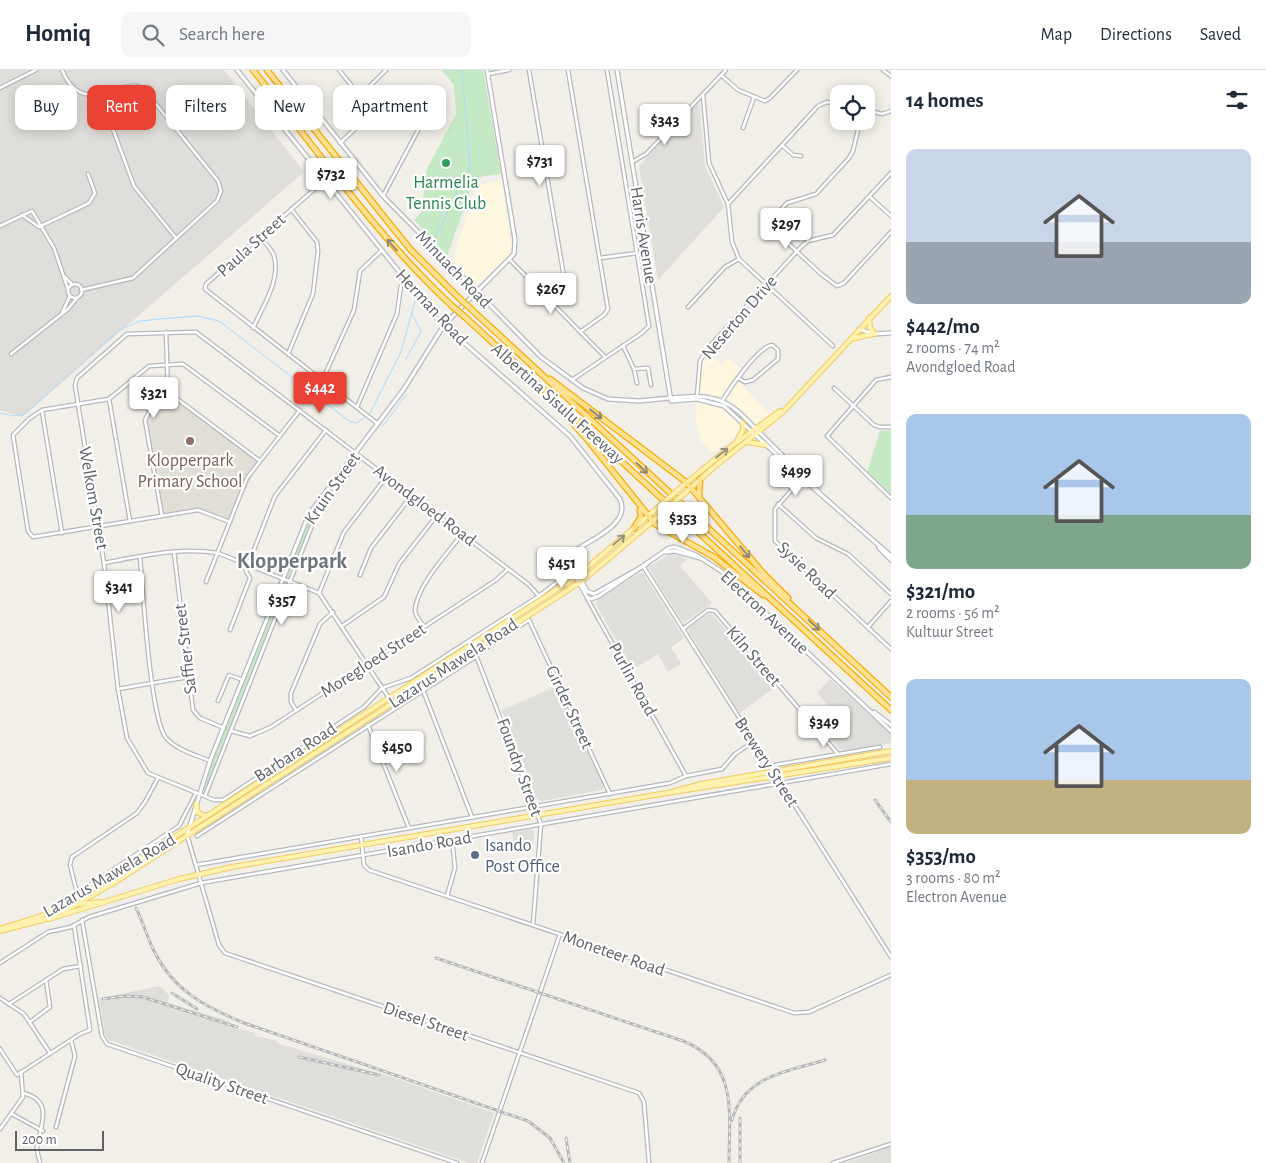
<!DOCTYPE html>
<meta charset="utf-8">
<style>
:root{--surface:#fff;--page:#f6f6f7;--text:#1f2937;--muted:#747a83;--line:#e0e1e3;--accent:#ea4335}
body{margin:0;font-family:"Alegreya Sans",sans-serif;background:var(--page);color:var(--text);height:100vh;display:flex;flex-direction:column;font-size:19px;white-space:nowrap}
*{box-sizing:border-box;margin:0}
p{font-size:16px;color:var(--muted)}
.icon{flex:none;width:28px;height:28px;fill:none;stroke:currentColor;stroke-width:2;stroke-linecap:round;stroke-linejoin:round}
.map{position:relative;flex:1;overflow:hidden}
.side{display:flex;flex-direction:column;background:var(--surface);width:375px}
.side>*{flex:none}
.guide{position:absolute;left:15px;top:15px;width:475px;height:45px;display:flex;gap:10px}
.tools{position:absolute;left:830px;top:15px;display:grid;gap:10px}
.tools a{display:grid;place-items:center;width:45px;height:45px;border-radius:10px;background:var(--surface);box-shadow:0 2px 12px #0003;font-size:25px}
.scale{position:absolute;left:15px;bottom:12px;width:89px;box-sizing:border-box;padding-left:5px;border:2px solid #5f6368;border-top:0;font-size:14px;line-height:18px;white-space:nowrap;color:#5f6368;-webkit-text-stroke:4px #fff;paint-order:stroke}
.price{position:absolute;translate:-50% -42px;padding:0 11px;border-radius:5px;background:#fff;color:#222;font-size:16px;line-height:32px;filter:drop-shadow(0 1px 2px #0008)}
.price::after{content:'';position:absolute;left:50%;top:30px;width:15px;height:11px;margin-left:-8px;background:inherit;clip-path:polygon(0 0,100% 0,50% 100%)}
.price.on{background:var(--accent);color:#fff}
ul{padding:0;list-style:none}
li{display:grid;align-content:center;gap:10px;height:265px;padding:0 15px}
li span{display:grid;place-items:center;height:155px;border-radius:10px;color:#555}
li>.icon{margin-inline-start:auto}
span .icon{width:90px;height:90px;fill:#fffc;stroke-width:1}
li b{font-size:21px}
h2{display:flex;justify-content:space-between;align-items:center;height:60px;padding:0 15px;font-size:21px}
.pill{padding:0 18px;border-radius:10px;background:var(--surface);box-shadow:0 2px 12px #0003;font-size:18px;line-height:45px}
.pill.on{background:var(--accent);color:#fff}
header{display:flex;align-items:center;gap:30px;box-sizing:border-box;height:70px;padding:0 25px;background:var(--surface);border-bottom:1px solid var(--line)}
header strong{font-size:24px}
nav{display:flex;gap:28px;margin-inline-start:auto;font-size:18px}
.search{width:350px;height:45px;background:var(--page);display:flex;align-items:center;gap:12px;box-sizing:border-box;padding:0 18px;border-radius:10px;color:var(--muted);font-size:19px}
main{display:flex;flex:1;min-height:0}
.map>svg:first-child{display:block}
</style>
<header>
<strong>Homiq</strong>
<div class="search"><svg class="icon" aria-label="search" viewBox="0 0 24 24"><circle cx="10" cy="10" r="6"/><path d="M15 15l6 6"/></svg>Search here</div>
<nav><a>Map</a><a>Directions</a><a>Saved</a></nav>
</header>
<main>
<div class="map">
<svg width="891" height="1093" viewBox="0 0 891 1093">
<rect width="100%" height="100%" fill="#f1efe8"/>
<g fill="#fef7e0">
<path d="M502,109L512,182L476,216L452,190L477,116Z"/>
<path d="M708,282L722,295L729,288L741,299L734,306L770,345L753,357L747,351L734,367L713,382L701,372L695,349L703,289Z"/>
</g>
<g fill="#e0deda">
<path d="M0,0H224L304,102L22,347L0,340Z"/>
<path d="M699,31L705,96L724,137L658,210L639,96Z"/>
<path d="M671,483L687,489L680,496L712,533L685,552L682,551L649,499L650,496Z"/>
<path d="M639,503H643L684,568L671,577L681,594L668,602L658,584L632,600L596,534L597,530Z"/>
<path d="M709,544L713,545L775,617L740,643L689,562V558Z"/>
<path d="M830,609L891,664V673L843,681L839,678L810,646L829,636L817,623Z"/>
<path d="M557,616L604,716L602,720L542,731L537,729L502,640Z"/>
<path d="M531,759L534,762L533,777L515,780L512,762Z"/>
<path d="M160,916L169,925L168,933L229,951L228,956L255,963V966L278,971L279,974L395,1008L494,1043L477,1093H469L109,970L105,965L99,928Z"/>
<path d="M891,1077V1093H845Z"/>
</g>
<path fill="#e1ded6" d="M171,324L258,393L229,454L196,440L161,446L145,350Z"/>
<g fill="#c5e8c5">
<path d="M442,0H483L501,104L484,106L474,110L447,186L414,150L421,143L427,99L456,44L454,15Z"/>
<path d="M891,360V424L867,402L880,361Z"/>
<path d="M356,386L358,388L315,446L288,508L286,506L288,500L308,449Z"/>
<path d="M286,512L287,515L204,723L205,711L283,514Z"/>
</g>
<g fill="none" stroke-linecap="round" stroke-linejoin="round">
<g stroke="#aadaff" stroke-width="1">
<path d="M434,170L470,96L462,0"/>
<path d="M406,289L421,261L412,244"/>
<path d="M0,343L13,346L25,344L119,260L140,251L159,249L197,246L219,251L349,351L356,353L364,348"/>
<path d="M370,343L401,282L415,231"/>
<path d="M383,356L406,325"/>
</g>
<g stroke="#b5b8bc" stroke-width="5">
<g id="minor">
<path d="M62,0C83,50 119,6 143,18L218,111L221,121L217,131L133,208L81,220"/>
<path d="M339,0L360,26"/>
<path d="M529,0L565,213L563,224L554,235"/>
<path d="M568,0L608,239L604,245L580,262"/>
<path d="M883,0L891,6"/>
<path d="M488,4L509,0"/>
<path d="M721,5L738,20L765,31L770,28L797,0"/>
<path d="M0,18L36,0"/>
<path d="M100,24L134,116L176,168"/>
<path d="M703,25L709,93L728,134"/>
<path d="M866,40L882,44L891,41"/>
<path d="M356,49L421,56"/>
<path d="M860,51L853,81L849,88L816,124L787,133L774,147V160L821,204L837,216L844,213L891,162"/>
<path d="M743,58L754,27"/>
<path d="M340,73L354,60L360,26L386,0"/>
<path d="M782,75L793,85L801,86"/>
<path d="M632,92L646,84L726,0"/>
<path d="M325,110L206,214L205,219L378,354"/>
<path d="M383,126L432,34L433,28L430,24L427,27L430,37"/>
<path d="M870,127L891,146"/>
<path d="M22,145L39,157L89,133L95,123L88,104"/>
<path d="M0,156L32,141L54,178L68,219"/>
<path d="M600,188L637,183"/>
<path d="M510,190L605,287"/>
<path d="M64,206L73,215"/>
<circle cx="75" cy="221" r="7"/>
<path d="M688,237L725,197L739,189"/>
<path d="M62,243L70,226"/>
<path d="M253,258C262,238 281,210 274,186C272,179 264,172 260,167"/>
<path d="M623,276L634,299L637,313"/>
<path d="M833,276L739,189L732,172L728,134L818,36L827,32L839,34"/>
<path d="M11,284L68,239L77,228"/>
<path d="M288,284L313,224L318,181L317,172L291,139"/>
<path d="M634,299L648,298L651,315"/>
<path d="M891,307L876,310L827,366L891,428"/>
<path d="M572,310L642,263L649,256L607,0"/>
<path d="M322,311L354,240L360,201L381,181"/>
<path d="M834,318L874,355L880,357H891"/>
<path d="M168,322L260,391"/>
<path d="M697,326L700,291L708,278L801,177L808,171L833,165L891,103"/>
<path d="M109,329L130,451"/>
<path d="M722,331C730,318 758,277 772,275L778,280V289L753,310L745,312L738,308"/>
<path d="M357,337L397,244L402,208"/>
<path d="M42,341L62,463"/>
<path d="M803,407L775,439V471L891,579"/>
<path d="M778,434L816,468L848,484L891,524"/>
<path d="M162,446L145,350L149,342L168,322L166,262"/>
<path d="M230,452L198,440L33,467L28,461L13,365L29,349L42,340L109,329L149,296L183,294L280,366"/>
<path d="M174,482L193,640L200,648L224,658"/>
<path d="M140,487C143,519 150,648 166,668C177,680 196,685 210,691"/>
<path d="M104,493C142,486 180,477 218,483L319,523L389,628"/>
<path d="M643,496L891,887"/>
<path d="M360,505L371,478L412,425"/>
<path d="M206,512L247,408L300,340"/>
<path d="M319,523L344,462L387,406"/>
<path d="M539,526L528,514L196,262L127,264L77,308L75,315L78,334L104,493L118,619L127,668L148,703L214,730H223L364,637L382,618L411,608L539,526L574,499"/>
<path d="M587,528L686,706"/>
<path d="M342,556L384,527L399,494L437,445"/>
<path d="M424,557C421,552 415,546 415,540C417,515 448,483 462,464"/>
<path d="M868,557L891,531"/>
<path d="M683,559L708,540L715,541L838,684"/>
<path d="M230,560L250,508L246,501L248,495L275,426L326,360"/>
<path d="M472,575L541,754L533,855"/>
<path d="M477,584L529,550L610,724"/>
<path d="M118,619L188,607"/>
<path d="M423,620L472,747"/>
<path d="M218,631L229,605L243,610"/>
<path d="M296,640L291,632V623L320,554L333,542"/>
<path d="M368,655L409,758"/>
<path d="M231,661L250,666L271,657L496,510L508,499"/>
<path d="M769,696L880,677"/>
<path d="M158,708L145,732L137,743L72,787L70,795L76,819H84L179,756L196,723"/>
<path d="M205,726L315,448L361,387"/>
<path d="M187,765L219,875L225,883L639,1023L644,1032L649,1093"/>
<path d="M197,766L477,586"/>
<path d="M361,766L364,795L369,800L794,943L809,942L891,905"/>
<path d="M196,795L670,713L686,706L722,699L735,684L753,672"/>
<path d="M447,826L455,798L452,770"/>
<path d="M82,850L102,966L107,974L457,1093"/>
<path d="M0,893L48,862L71,857L89,847L201,813L891,694"/>
<path d="M0,928L24,944L50,983"/>
<path d="M9,934L63,899L81,896"/>
<path d="M30,952L50,937L46,910"/>
<path d="M0,979L17,1005L80,964L90,960L74,855"/>
<path d="M23,1023C55,1031 40,1056 37,1077C37,1082 39,1088 40,1093"/>
<path d="M12,1044L43,1061"/>
<path d="M56,1057L75,986L71,970"/>
<path d="M0,1059L23,1027L21,1002"/>
<path d="M482,1093L560,864"/>
<path d="M833,1093L891,1074"/>
</g>
</g>
<g stroke="#b5b8bc" stroke-width="5.5">
<path id="tertiary" d="M283,0L383,126L541,287L583,318L608,329L639,331L670,328"/>
</g>
<g stroke="#b6babf" stroke-width="5.5">
<g id="secondary">
<path d="M237,0L438,250L570,366L620,429C631,454 592,469 576,480L571,486L576,507L587,527L591,529L599,526L669,478L675,477L696,485L721,501L891,661"/>
<path d="M617,0L671,331L697,329L724,336L802,408L891,486"/>
<path d="M306,86L315,96"/>
<path d="M859,259L873,264L891,263"/>
<path d="M670,328C697,325 719,324 740,343L819,422"/>
<path d="M879,478L891,490"/>
<path d="M665,482L675,481L700,488"/>
<path d="M578,504L587,521L594,524L647,494"/>
<path d="M874,642L891,655"/>
<path d="M187,765L210,691L309,444L404,319L444,255L514,184L515,170L487,0"/>
</g>
</g>
<g stroke="#f2c960" stroke-width="6">
<g id="primary">
<path d="M869,248L870,258L875,264"/>
<path d="M851,269L873,264"/>
<path d="M737,371L743,360V353"/>
<path d="M747,372L765,375"/>
<path d="M679,419L729,378L780,341"/>
<path d="M684,424L713,398L783,342L891,226"/>
<path d="M572,495L583,501"/>
<path d="M675,721L701,714L891,681"/>
<path d="M196,734L198,743L206,746"/>
<path d="M80,834L100,832"/>
<path d="M56,840L73,836"/>
<path d="M61,843L112,814L582,511L660,445"/>
<path d="M49,849L179,809L232,797L673,722L891,688"/>
<path d="M0,859L41,846L108,810L576,507L655,440"/>
<path d="M0,861L50,848"/>
</g>
</g>
<g stroke="#f9ab00" stroke-width="7">
<g id="motorway">
<path d="M253,0C317,80 376,165 451,235"/>
<path d="M267,0L393,158L411,180L458,227"/>
<path d="M472,240L891,627"/>
<path d="M465,247L891,640"/>
<path d="M550,309L686,412L763,503L788,528"/>
<path d="M549,327L587,369L655,454L714,487L763,525"/>
<path d="M699,425L700,409"/>
<path d="M634,458L641,447L640,440"/>
</g>
</g>
<use href="#minor" stroke="#fff" stroke-width="2.5"/>
<use href="#tertiary" stroke="#fff" stroke-width="3"/>
<use href="#secondary" stroke="#fff" stroke-width="3"/>
<use href="#primary" stroke="#fff2af" stroke-width="4"/>
<use href="#motorway" stroke="#fde293" stroke-width="4.5"/>
<g stroke="#b6b7b8" stroke-width="3">
<g id="rail">
<path d="M875,730L891,752"/>
<path d="M136,838C143,852 147,867 154,881C173,920 205,937 244,953L528,1051L550,1068L564,1093"/>
<path d="M436,888L683,971C739,993 729,1044 729,1093"/>
<path d="M172,923L197,939"/>
<path d="M103,929L125,926L143,927L237,957"/>
<path d="M299,987L379,1005"/>
<path d="M732,1050C744,1005 788,1002 825,990"/>
<path d="M566,1068L570,1093"/>
<path d="M740,1093V1048"/>
</g>
</g>
<use href="#rail" stroke="#fff" stroke-width="1" stroke-dasharray="4" stroke-linecap="butt"/>
<g stroke="#f2c960" stroke-width="6" stroke-linecap="butt">
<g id="primary-bridge">
<path d="M655,440L679,419"/>
<path d="M660,445L684,424"/>
</g>
</g>
<g stroke="#f9ab00" stroke-width="7" stroke-linecap="butt">
<g id="motorway-bridge">
<path d="M458,227L472,240"/>
<path d="M451,235L465,247"/>
</g>
</g>
<use href="#primary-bridge" stroke="#fff2af" stroke-width="4"/>
<use href="#motorway-bridge" stroke="#fde293" stroke-width="4.5"/>
</g>
<defs><path id="oneway-shaft" d="M-6 0H5M1.5-3L5.5 0L1.5 3" fill="none" stroke-width="1.6" stroke-linecap="round" stroke-linejoin="round" transform="scale(1.25)"/></defs>
<g stroke="#8e8975">
<use href="#oneway-shaft" transform="translate(392 175) rotate(-131)"/>
<use href="#oneway-shaft" transform="translate(596 344) rotate(38)"/>
<use href="#oneway-shaft" transform="translate(642 398) rotate(43)"/>
<use href="#oneway-shaft" transform="translate(745 482) rotate(50)"/>
<use href="#oneway-shaft" transform="translate(814 555) rotate(43)"/>
</g>
<g stroke="#979581">
<use href="#oneway-shaft" transform="translate(722 383) rotate(-38)"/>
<use href="#oneway-shaft" transform="translate(619 470) rotate(-40)"/>
</g>
<circle fill="#2e9e5b" stroke="#fff" stroke-width="2" cx="446" cy="93" r="5"/>
<circle fill="#8d6e63" stroke="#fff" stroke-width="2" cx="190" cy="371" r="5"/>
<circle fill="#5c6f8a" stroke="#fff" stroke-width="2" cx="475" cy="785" r="5"/>
<g text-anchor="middle" stroke-width="4.5" stroke-linejoin="round" paint-order="stroke">
<g font-size="18" fill="#27864d" stroke="#fff">
<text x="446" y="118">Harmelia<tspan x="446" dy="21">Tennis Club</tspan></text>
</g>
<g font-size="18" fill="#5f6368" stroke="#fff">
<text transform="translate(644 165) rotate(81)" y="6">Harris Avenue</text>
<text transform="translate(251 175) rotate(-42)" y="6">Paula Street</text>
<text transform="translate(454 199) rotate(46)" y="6">Minuach Road</text>
<text transform="translate(432 237) rotate(47)" y="6">Herman Road</text>
<text transform="translate(739 247) rotate(-49)" y="6">Neserton Drive</text>
<text transform="translate(558 333) rotate(42)" y="6">Albertina Sisulu Freeway</text>
<text transform="translate(332 418) rotate(-55)" y="6">Kruin Street</text>
<text transform="translate(94 428) rotate(80)" y="6">Welkom Street</text>
<text transform="translate(425 435) rotate(37)" y="6">Avondgloed Road</text>
<text transform="translate(807 500) rotate(44)" y="6">Sysie Road</text>
<text transform="translate(765 542) rotate(43)" y="6">Electron Avenue</text>
<text transform="translate(185 579) rotate(-97)" y="6">Saffier Street</text>
<text transform="translate(754 586) rotate(49)" y="6">Kiln Street</text>
<text transform="translate(373 590) rotate(-33)" y="6">Moregloed Street</text>
<text transform="translate(453 593) rotate(-33)" y="6">Lazarus Mawela Road</text>
<text transform="translate(633 609) rotate(61)" y="6">Purlin Road</text>
<text transform="translate(570 637) rotate(65)" y="6">Girder Street</text>
<text transform="translate(295 682) rotate(-33)" y="6">Barbara Road</text>
<text transform="translate(767 692) rotate(57)" y="6">Brewery Street</text>
<text transform="translate(520 697) rotate(70)" y="6">Foundry Street</text>
<text transform="translate(429 774) rotate(-10)" y="6">Isando Road</text>
<text transform="translate(109 805) rotate(-30)" y="6">Lazarus Mawela Road</text>
<text transform="translate(614 883) rotate(19)" y="6">Moneteer Road</text>
<text transform="translate(426 951) rotate(19)" y="6">Diesel Street</text>
<text transform="translate(222 1013) rotate(19)" y="6">Quality Street</text>
</g>
<g font-size="18" fill="#785e54" stroke="#fff">
<text x="190" y="396">Klopperpark<tspan x="190" dy="21">Primary School</tspan></text>
</g>
<g font-size="18" fill="#4e5e75" stroke="#fff" text-anchor="start">
<text x="485" y="781">Isando<tspan x="485" dy="21">Post Office</tspan></text>
</g>
<g font-size="22" font-weight="bold" fill="#70757a" stroke="#fff">
<text x="292" y="498">Klopperpark</text>
</g>
</g>
</svg>
<div class="tools">
<a><svg class="icon" aria-label="locate" viewBox="0 0 24 24"><circle cx="12" cy="12" r="6"/><path d="M12 2v4M12 18v4M2 12h4M18 12h4"/></svg></a>
</div>
<div class="scale">200 m</div>
<b class="price" style="left:665px;top:76px">$343</b>
<b class="price" style="left:540px;top:117px">$731</b>
<b class="price" style="left:331px;top:130px">$732</b>
<b class="price" style="left:786px;top:180px">$297</b>
<b class="price" style="left:551px;top:245px">$267</b>
<b class="price on" style="left:320px;top:344px">$442</b>
<b class="price" style="left:154px;top:349px">$321</b>
<b class="price" style="left:796px;top:427px">$499</b>
<b class="price" style="left:683px;top:474px">$353</b>
<b class="price" style="left:562px;top:519px">$451</b>
<b class="price" style="left:119px;top:543px">$341</b>
<b class="price" style="left:282px;top:556px">$357</b>
<b class="price" style="left:824px;top:678px">$349</b>
<b class="price" style="left:397px;top:703px">$450</b>
<div class="guide">
<a class="pill">Buy</a>
<a class="pill on">Rent</a>
<a class="pill">Filters</a>
<a class="pill">New</a>
<a class="pill">Apartment</a>
</div>
</div>
<section class="side">
<h2>14 homes<svg class="icon" aria-label="filters" viewBox="0 0 24 24"><path d="M4 7h16M4 17h16"/><circle cx="9" cy="7" r="2"/><circle cx="15" cy="17" r="2"/></svg></h2>
<ul>
<li><span style="background:linear-gradient(#c9d6e8 60%,#9aa5b1 0)"><svg class="icon" aria-label="home" viewBox="0 0 24 24"><path d="M3 11l9-7 9 7M6 9v11h12V9"/></svg></span><div><b>$442/mo</b><p>2 rooms · 74 m²</p><p>Avondgloed Road</p></div></li>
<li><span style="background:linear-gradient(#a9c7e8 65%,#7fa58c 0)"><svg class="icon" aria-label="home" viewBox="0 0 24 24"><path d="M3 11l9-7 9 7M6 9v11h12V9"/></svg></span><div><b>$321/mo</b><p>2 rooms · 56 m²</p><p>Kultuur Street</p></div></li>
<li><span style="background:linear-gradient(#a9c7e8 65%,#c2b280 0)"><svg class="icon" aria-label="home" viewBox="0 0 24 24"><path d="M3 11l9-7 9 7M6 9v11h12V9"/></svg></span><div><b>$353/mo</b><p>3 rooms · 80 m²</p><p>Electron Avenue</p></div></li>
</ul>
</section>
</main>
